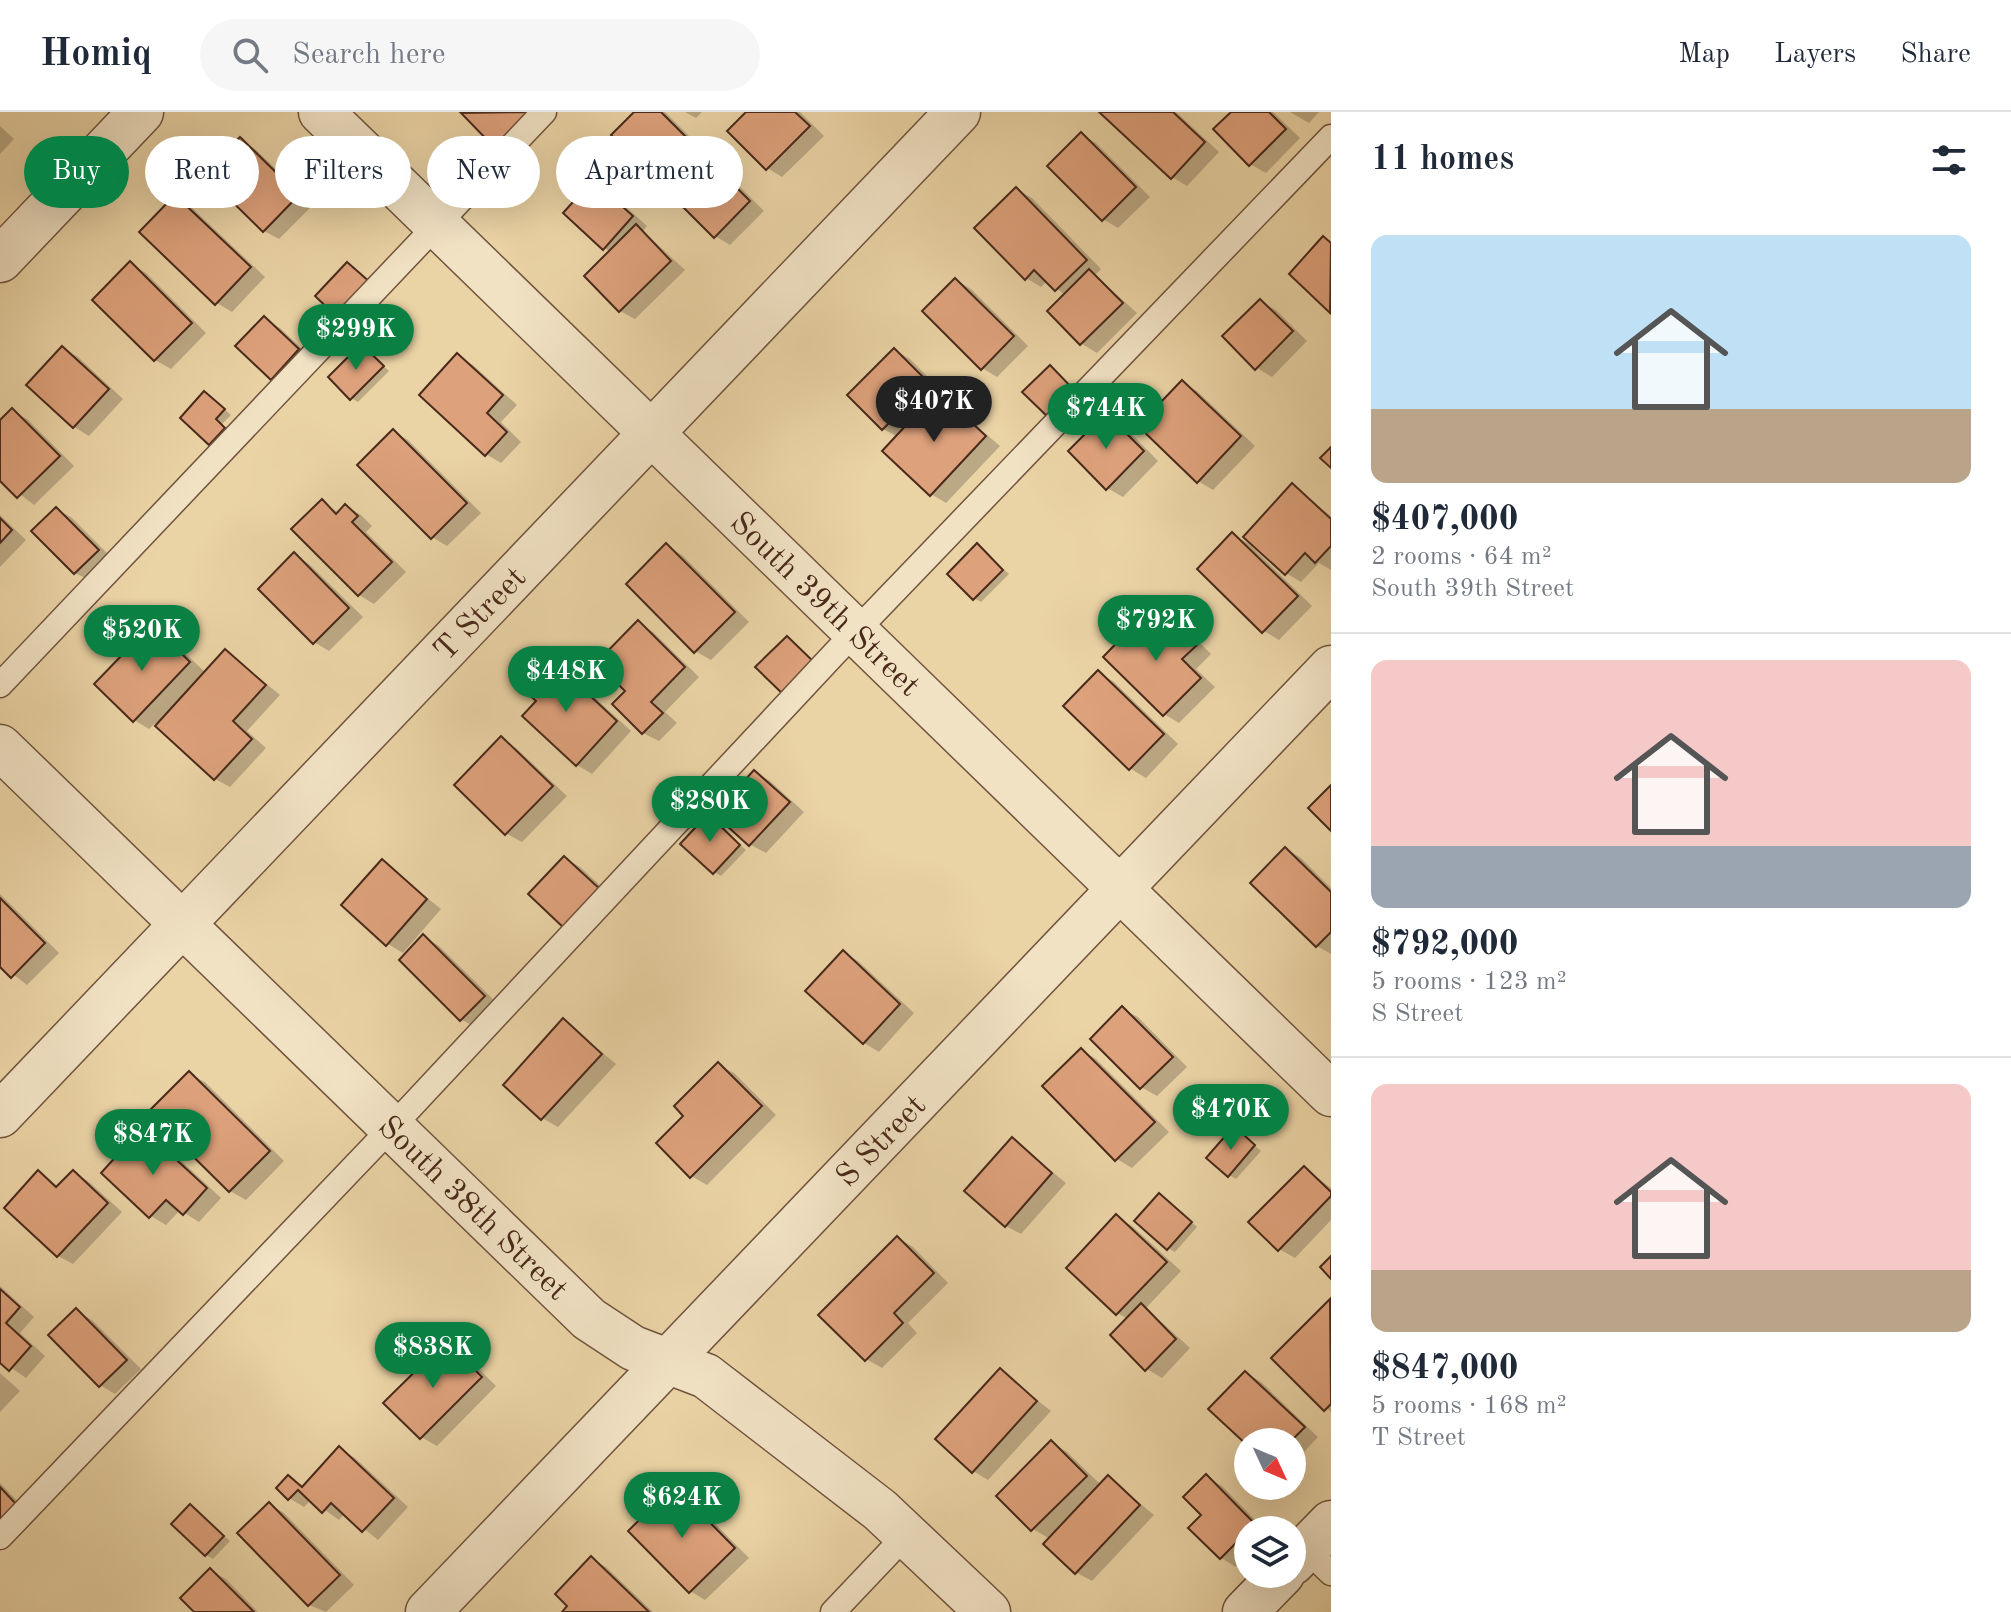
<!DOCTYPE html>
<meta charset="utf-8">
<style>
:root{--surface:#fff;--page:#f6f6f7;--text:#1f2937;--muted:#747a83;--line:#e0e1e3;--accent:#0b8043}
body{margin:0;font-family:"Old Standard TT",serif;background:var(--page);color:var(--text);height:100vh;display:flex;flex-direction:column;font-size:30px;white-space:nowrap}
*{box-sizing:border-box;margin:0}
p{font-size:26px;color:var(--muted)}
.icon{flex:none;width:44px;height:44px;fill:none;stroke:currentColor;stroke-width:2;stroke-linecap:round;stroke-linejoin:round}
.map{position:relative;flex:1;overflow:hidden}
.panel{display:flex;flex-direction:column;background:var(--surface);width:680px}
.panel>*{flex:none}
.top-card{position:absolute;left:24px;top:24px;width:760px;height:72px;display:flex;gap:16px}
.needle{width:52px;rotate:134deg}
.tools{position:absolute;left:1234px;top:1316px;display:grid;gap:16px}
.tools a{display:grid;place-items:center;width:72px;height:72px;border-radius:50%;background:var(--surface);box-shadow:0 8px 32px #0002;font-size:40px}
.price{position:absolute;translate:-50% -68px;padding:0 18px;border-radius:28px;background:var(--accent);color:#fff;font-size:26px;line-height:52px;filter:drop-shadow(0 2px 4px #0008)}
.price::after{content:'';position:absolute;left:50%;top:48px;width:24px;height:18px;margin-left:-12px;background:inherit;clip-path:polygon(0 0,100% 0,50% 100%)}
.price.on{background:#222;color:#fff}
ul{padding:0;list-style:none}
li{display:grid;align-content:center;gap:16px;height:424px;padding:0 40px}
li+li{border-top:2px solid var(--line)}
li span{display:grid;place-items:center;height:248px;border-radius:16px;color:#555}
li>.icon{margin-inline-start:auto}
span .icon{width:144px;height:144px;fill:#fffc;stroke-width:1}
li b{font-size:34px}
h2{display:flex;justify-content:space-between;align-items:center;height:96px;padding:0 40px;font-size:34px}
.chip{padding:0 28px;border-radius:36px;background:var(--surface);box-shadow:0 8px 32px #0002;font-size:28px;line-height:72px}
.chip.on{background:var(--accent);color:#fff}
header{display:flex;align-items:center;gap:48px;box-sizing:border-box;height:112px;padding:0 40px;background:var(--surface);border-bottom:2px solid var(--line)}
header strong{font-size:38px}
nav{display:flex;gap:44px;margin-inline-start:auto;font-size:28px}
.search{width:560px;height:72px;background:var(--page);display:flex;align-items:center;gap:20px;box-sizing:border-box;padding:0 28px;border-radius:44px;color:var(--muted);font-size:30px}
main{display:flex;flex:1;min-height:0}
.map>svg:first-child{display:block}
</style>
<header>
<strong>Homiq</strong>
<div class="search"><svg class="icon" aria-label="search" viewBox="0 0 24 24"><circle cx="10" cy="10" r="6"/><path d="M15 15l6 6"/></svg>Search here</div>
<nav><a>Map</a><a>Layers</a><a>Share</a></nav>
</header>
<main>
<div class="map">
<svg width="1331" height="1500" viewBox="0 0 1331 1500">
<rect width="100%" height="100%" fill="#ead3a5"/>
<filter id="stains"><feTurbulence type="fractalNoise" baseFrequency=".0025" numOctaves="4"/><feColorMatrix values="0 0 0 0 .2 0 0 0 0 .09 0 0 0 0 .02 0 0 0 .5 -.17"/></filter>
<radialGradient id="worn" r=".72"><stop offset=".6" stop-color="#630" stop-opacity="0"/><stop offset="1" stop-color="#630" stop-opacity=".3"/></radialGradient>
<g fill="#0003">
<path d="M636,0H665L764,99L730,133L715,124Z"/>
<path d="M685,0H702L696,6Z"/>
<path d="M749,0H800L824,24L782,65L767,56Z"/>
<path d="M1102,0H1176L1219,40L1187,74L1172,65Z"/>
<path d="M1233,0H1273L1300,26L1266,61L1250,52Z"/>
<path d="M1290,0H1319L1309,11Z"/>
<path d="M0,14L14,27L0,42Z"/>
<path d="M1081,22L1096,31L1150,85L1118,116L1103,107Z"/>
<path d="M240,28L255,37L313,93L279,127L264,119Z"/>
<path d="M593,70L608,79L647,114L643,119L685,158L635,207L620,199L611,140L604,136Z"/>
<path d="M1016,77L1032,86L1101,157L1095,163L1137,201L1097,241L1082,232L1049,199L1065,183L1047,169L1041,175L1026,166Z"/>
<path d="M175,85L190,94L265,165L232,200L217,191Z"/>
<path d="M1324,127L1331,131V198L1292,162Z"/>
<path d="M131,152L146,161L206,221L171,257L155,248Z"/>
<path d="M956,168L971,177L1028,234L997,265L982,256Z"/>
<path d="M1260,189L1276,198L1307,229L1272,265L1257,256Z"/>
<path d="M264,207L280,216L313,247L287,275L272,266Z"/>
<path d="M361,234L389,259L358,290L351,286Z"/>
<path d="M63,236L78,245L123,287L89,324L74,315L29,273Z"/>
<path d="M895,238L910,247L943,280L940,283L1000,334L946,391L931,382L898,325L883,317L850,283Z"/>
<path d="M458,244L473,253L517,293L501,310L521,330L501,351L486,342Z"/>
<path d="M1182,270L1197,279L1255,334L1213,378L1198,369Z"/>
<path d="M212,286L231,303L222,312L231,321L218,335L182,306Z"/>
<path d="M12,299L27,307L74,354L34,393L0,366V310Z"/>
<path d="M1106,303L1122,312L1158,349L1123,385L1107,376Z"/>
<path d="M393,320L408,328L481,401L447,434L432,425Z"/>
<path d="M1293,374L1331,404V458L1319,451L1301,470L1286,461Z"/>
<path d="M322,390L339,401L346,394L361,403L372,414L366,420L406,460L374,492L359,483Z"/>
<path d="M57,397L72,406L113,447L91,469L75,461L34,419Z"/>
<path d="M0,403L26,428L0,455Z"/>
<path d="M1232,423L1248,431L1312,494L1279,528L1264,519Z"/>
<path d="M666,434L682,443L749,510L711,548L695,539Z"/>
<path d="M977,434L1009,462L981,490L974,486Z"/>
<path d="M294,443L309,452L363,505L329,539L314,530Z"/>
<path d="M1168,505L1183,514L1211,542L1196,557L1215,575L1179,611L1164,602L1138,513L1152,521Z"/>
<path d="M638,511L653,520L699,565L665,600L677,611L659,629L643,621L627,579Z"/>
<path d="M152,515L167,524L206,561L226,539L280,583L247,619L266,636L230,675L215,667L155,611L149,617L134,608Z"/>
<path d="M552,551L567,560L631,619L592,662L577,653L539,589Z"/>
<path d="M1099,561L1114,570L1178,632L1146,666L1131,657L1066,594Z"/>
<path d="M501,627L516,636L567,684L522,730L507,722L457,673Z"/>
<path d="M755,660L770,669L804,700L766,741L751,733L717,702Z"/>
<path d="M708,705L746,738L721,764L714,760Z"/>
<path d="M1286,737L1301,746L1331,776V842L1317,834Z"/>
<path d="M564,746L580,755L616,788L567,816Z"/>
<path d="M382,750L441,797L403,841L388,832Z"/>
<path d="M0,782L59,841L27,873L0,852Z"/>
<path d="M424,825L439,834L499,893L477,916L462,908L402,848Z"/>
<path d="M843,840L858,849L914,901L879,940L864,931Z"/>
<path d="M1122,897L1138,905L1187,955L1157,984L1141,975Z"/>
<path d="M564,909L616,952L558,1015L542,1006Z"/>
<path d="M1081,938L1096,947L1169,1020L1132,1056L1117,1047Z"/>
<path d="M718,953L734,961L776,1003L707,1073L691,1064L686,1004Z"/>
<path d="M189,962L205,970L284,1049L246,1088L230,1079L151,1000Z"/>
<path d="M142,1018L158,1027L221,1086L199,1110L180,1098L166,1113L151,1104Z"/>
<path d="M1241,1021L1261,1039L1236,1067L1229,1063Z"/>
<path d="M1013,1028L1066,1071L1021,1122L1006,1114Z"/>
<path d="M1304,1056L1331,1076V1108L1295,1146L1279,1137Z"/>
<path d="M39,1061L59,1075L73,1061L88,1069L122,1100L73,1152L58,1144Z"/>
<path d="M1160,1084L1197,1115L1175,1140L1168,1136Z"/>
<path d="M1117,1105L1132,1114L1181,1159L1146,1196L1190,1236L1162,1266L1147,1257L1128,1207L1117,1201Z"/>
<path d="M898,1126L913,1135L948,1171L908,1211L917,1221L882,1256L866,1247Z"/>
<path d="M0,1174L34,1205L20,1221L45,1244L26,1266L0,1248Z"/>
<path d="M1330,1189L1331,1190V1300L1274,1246Z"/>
<path d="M77,1199L92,1208L141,1257L115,1282L100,1273Z"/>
<path d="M446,1231L462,1240L496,1274L437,1334L421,1325Z"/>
<path d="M1000,1259L1051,1299L988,1368L973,1359Z"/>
<path d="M0,1261L20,1279L0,1300Z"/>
<path d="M1246,1261L1261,1270L1318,1325L1292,1353V1330L1248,1332Z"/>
<path d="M1052,1331L1067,1340L1101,1373L1108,1365L1154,1403L1092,1469L1077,1461L1046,1432L1050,1427L1033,1417L999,1384Z"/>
<path d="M340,1337L355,1346L408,1395L378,1428L345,1401L339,1408L311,1388L304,1395L289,1386V1365L305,1375Z"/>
<path d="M1206,1365L1222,1374L1265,1418H1248V1442L1236,1455L1221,1446L1204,1403Z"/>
<path d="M0,1371L30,1402L0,1431Z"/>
<path d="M674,1376L689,1385L749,1446L705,1488L690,1479Z"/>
<path d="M269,1392L284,1401L354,1473L326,1500L309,1493Z"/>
<path d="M190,1394L230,1429L213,1447L206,1443Z"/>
<path d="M591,1447L606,1455L653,1500H564Z"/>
<path d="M211,1459L226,1467L258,1500H197Z"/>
</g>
<g fill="#dda17b" stroke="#492a1b" stroke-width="2">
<path d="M525,0L529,4L495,36L461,1Z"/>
<path d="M634,0H661L750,89L714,126L611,23Z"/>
<path d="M746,0H795L810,14L766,58L727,19Z"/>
<path d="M1099,0H1173L1205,30L1171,67Z"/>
<path d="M1231,0H1269L1286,17L1249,54L1213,17Z"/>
<path d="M1081,20L1136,75L1102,109L1047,54Z"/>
<path d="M240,25L299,83L263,120L204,62Z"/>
<path d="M593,68L633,104L603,138L563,101Z"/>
<path d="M1016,75L1087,148L1055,179L1034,158L1025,168L974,116Z"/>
<path d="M175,83L251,155L215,193L139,120Z"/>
<path d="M636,112L671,149L619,200L584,164Z"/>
<path d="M1323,124L1331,131L1330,201L1289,162Z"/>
<path d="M130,149L192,211L154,249L92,188Z"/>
<path d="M347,150L371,171L338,206L315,184Z"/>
<path d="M1089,157L1123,191L1080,233L1047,199Z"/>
<path d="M955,166L1014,224L981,258L922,199Z"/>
<path d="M1260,187L1293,219L1255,258L1222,224Z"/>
<path d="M264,204L299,237L271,268L235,234Z"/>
<path d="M361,232L384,254L350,288L328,265Z"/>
<path d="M62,234L109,277L73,316L26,273Z"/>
<path d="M894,236L929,271L882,318L847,283Z"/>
<path d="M457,241L503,283L487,301L507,320L485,344L419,283Z"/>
<path d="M1050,253L1077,281L1051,308L1022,280Z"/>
<path d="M1182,268L1241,324L1197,371L1138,314Z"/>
<path d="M204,279L225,297L216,307L225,316L209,333L180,306Z"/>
<path d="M938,279L986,324L930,384L882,339Z"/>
<path d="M12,296L60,344L17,386L0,369V308Z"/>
<path d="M1106,301L1144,339L1106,378L1068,339Z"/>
<path d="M393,317L467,391L431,427L357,353Z"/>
<path d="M1331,335V356L1320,346Z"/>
<path d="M1292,371L1331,407V434L1315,451L1305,441L1285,463L1243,425Z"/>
<path d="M322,387L336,402L345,392L358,404L352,410L392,450L358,484L291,417Z"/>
<path d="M56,395L99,438L74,462L31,419Z"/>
<path d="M0,406L12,418L0,431Z"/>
<path d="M1232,420L1298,484L1262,521L1197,457Z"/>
<path d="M666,431L735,500L694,541L626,472Z"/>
<path d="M977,431L1003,458L973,488L947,462Z"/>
<path d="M294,440L349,496L313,532L258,477Z"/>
<path d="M1167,503L1197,533L1182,547L1201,566L1163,604L1103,545L1137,510L1149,521Z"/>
<path d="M638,508L685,555L651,590L663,601L642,622L612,592L625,579L596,551Z"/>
<path d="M152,512L190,550L133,610L94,572Z"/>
<path d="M787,524L817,553L786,585L755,555Z"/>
<path d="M225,537L266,573L233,609L252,627L214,668L155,614Z"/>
<path d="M552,548L617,609L576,654L522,604L536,589L524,578Z"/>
<path d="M1098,558L1164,622L1129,658L1063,594Z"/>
<path d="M501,624L553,674L505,723L454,673Z"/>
<path d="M754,658L790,690L749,734L714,702Z"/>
<path d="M1331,673V719L1308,696Z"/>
<path d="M708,702L740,733L713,762L680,732Z"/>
<path d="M1285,735L1331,780V820L1316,835L1250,771Z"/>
<path d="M564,744L602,779L565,817L528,782Z"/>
<path d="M382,747L427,787L386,834L341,793Z"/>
<path d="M0,786L45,831L11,866L0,855Z"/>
<path d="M423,822L485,884L460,909L399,848Z"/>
<path d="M843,838L900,892L863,932L805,879Z"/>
<path d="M1122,894L1173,945L1140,977L1090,927Z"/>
<path d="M563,906L602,942L541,1008L503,973Z"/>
<path d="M1081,936L1155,1010L1115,1049L1042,974Z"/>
<path d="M718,950L762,994L690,1066L656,1031L683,1004L674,994Z"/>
<path d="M189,959L270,1039L229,1080L148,1000Z"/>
<path d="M1234,1014L1255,1033L1228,1065L1206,1046Z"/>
<path d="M142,1016L207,1076L183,1103L166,1088L149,1106L101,1061Z"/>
<path d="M1012,1025L1052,1061L1005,1115L964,1079Z"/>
<path d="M1304,1054L1331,1080V1084L1278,1139L1248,1110Z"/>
<path d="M38,1058L56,1075L73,1058L108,1091L57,1145L4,1096Z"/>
<path d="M1159,1081L1192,1110L1167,1138L1134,1109Z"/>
<path d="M1116,1102L1167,1150L1116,1203L1066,1156Z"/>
<path d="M897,1124L934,1161L894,1201L903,1211L865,1249L818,1203Z"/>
<path d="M1331,1144V1167L1320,1155Z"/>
<path d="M0,1177L20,1195L6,1211L31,1234L9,1259L0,1251Z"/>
<path d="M1330,1187L1331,1292L1324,1299L1271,1246Z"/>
<path d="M1141,1191L1176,1227L1145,1259L1110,1223Z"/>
<path d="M76,1196L127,1248L99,1275L48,1223Z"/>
<path d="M446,1229L482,1265L420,1327L383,1291Z"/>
<path d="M1000,1256L1037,1289L972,1361L935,1327Z"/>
<path d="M1245,1259L1305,1315L1290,1330H1248V1334L1208,1297Z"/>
<path d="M1051,1328L1087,1364L1031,1419L996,1384Z"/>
<path d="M339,1334L394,1386L362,1420L331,1391L322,1401L298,1378L288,1388L276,1376L288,1363L302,1375Z"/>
<path d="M1206,1362L1255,1412L1220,1447L1188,1416L1201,1403L1183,1385Z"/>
<path d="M1108,1363L1140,1393L1075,1462L1043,1432Z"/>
<path d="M674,1374L735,1436L689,1481L628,1419Z"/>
<path d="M0,1375L16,1392L0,1408Z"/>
<path d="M269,1390L340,1463L308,1494L237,1421Z"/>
<path d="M190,1392L224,1424L205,1444L171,1412Z"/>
<path d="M591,1444L649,1500H562L567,1494L555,1482Z"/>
<path d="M210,1456L254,1500H194L180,1486Z"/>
</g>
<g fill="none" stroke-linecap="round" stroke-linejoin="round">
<g stroke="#71543e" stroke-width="27">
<g id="lane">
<path d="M0,573L544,0"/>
<path d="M0,1425L392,1015L835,541L1331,25"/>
<path d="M1306,1437L1331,1461"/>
<path d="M833,1500L906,1423"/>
</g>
</g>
<g stroke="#71543e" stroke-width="47">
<g id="street">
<path d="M321,0L1331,982"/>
<path d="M0,148L141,0"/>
<path d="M0,635L589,1207L633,1236L706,1264L880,1398L988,1500"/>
<path d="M0,1003L958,0"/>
<path d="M1292,1451L1331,1411"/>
<path d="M428,1500L1331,556"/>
<path d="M1245,1500L1282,1462"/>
</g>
</g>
<use href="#lane" stroke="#f1e2c4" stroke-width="24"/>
<use href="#street" stroke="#f1e2c4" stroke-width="44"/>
</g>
<g text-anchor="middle" stroke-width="7" stroke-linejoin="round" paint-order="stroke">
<g font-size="32" fill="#492a1b" stroke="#f1e2c4">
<text transform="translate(826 491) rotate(44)" y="11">South 39th Street</text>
<text transform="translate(479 501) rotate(-46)" y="11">T Street</text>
<text transform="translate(880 1028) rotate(-46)" y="11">S Street</text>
<text transform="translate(474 1095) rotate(44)" y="11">South 38th Street</text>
</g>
</g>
<rect width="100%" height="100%" filter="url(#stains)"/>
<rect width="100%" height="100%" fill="url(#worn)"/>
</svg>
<div class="tools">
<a><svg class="needle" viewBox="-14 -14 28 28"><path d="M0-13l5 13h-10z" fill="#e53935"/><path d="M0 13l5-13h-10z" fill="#747a83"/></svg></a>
<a><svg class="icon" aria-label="layers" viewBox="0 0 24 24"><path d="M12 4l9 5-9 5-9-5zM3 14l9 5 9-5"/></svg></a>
</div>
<b class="price" style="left:356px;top:260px">$299K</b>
<b class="price on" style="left:934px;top:332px">$407K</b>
<b class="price" style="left:1106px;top:339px">$744K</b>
<b class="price" style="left:1156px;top:551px">$792K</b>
<b class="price" style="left:142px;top:561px">$520K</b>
<b class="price" style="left:566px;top:602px">$448K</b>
<b class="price" style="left:710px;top:732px">$280K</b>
<b class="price" style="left:1231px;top:1040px">$470K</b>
<b class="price" style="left:153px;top:1065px">$847K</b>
<b class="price" style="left:433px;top:1278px">$838K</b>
<b class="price" style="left:682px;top:1428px">$624K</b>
<div class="top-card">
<a class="chip on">Buy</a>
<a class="chip">Rent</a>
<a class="chip">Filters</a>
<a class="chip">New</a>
<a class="chip">Apartment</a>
</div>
</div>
<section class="panel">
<h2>11 homes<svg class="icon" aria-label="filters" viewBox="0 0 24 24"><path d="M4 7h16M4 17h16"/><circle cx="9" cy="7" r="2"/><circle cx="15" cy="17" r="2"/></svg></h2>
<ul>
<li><span style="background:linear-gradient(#bfe0f5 70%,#b9a48a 0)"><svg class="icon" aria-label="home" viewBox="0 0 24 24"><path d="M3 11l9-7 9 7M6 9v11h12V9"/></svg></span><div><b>$407,000</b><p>2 rooms · 64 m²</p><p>South 39th Street</p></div></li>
<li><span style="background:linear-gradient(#f6c9c9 75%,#9aa5b1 0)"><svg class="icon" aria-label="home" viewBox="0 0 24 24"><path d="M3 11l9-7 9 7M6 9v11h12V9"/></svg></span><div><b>$792,000</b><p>5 rooms · 123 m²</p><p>S Street</p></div></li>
<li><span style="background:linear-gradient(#f6c9c9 75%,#b9a48a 0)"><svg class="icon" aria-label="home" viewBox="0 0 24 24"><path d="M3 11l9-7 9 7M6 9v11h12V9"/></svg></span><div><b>$847,000</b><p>5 rooms · 168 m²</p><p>T Street</p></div></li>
</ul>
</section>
</main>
